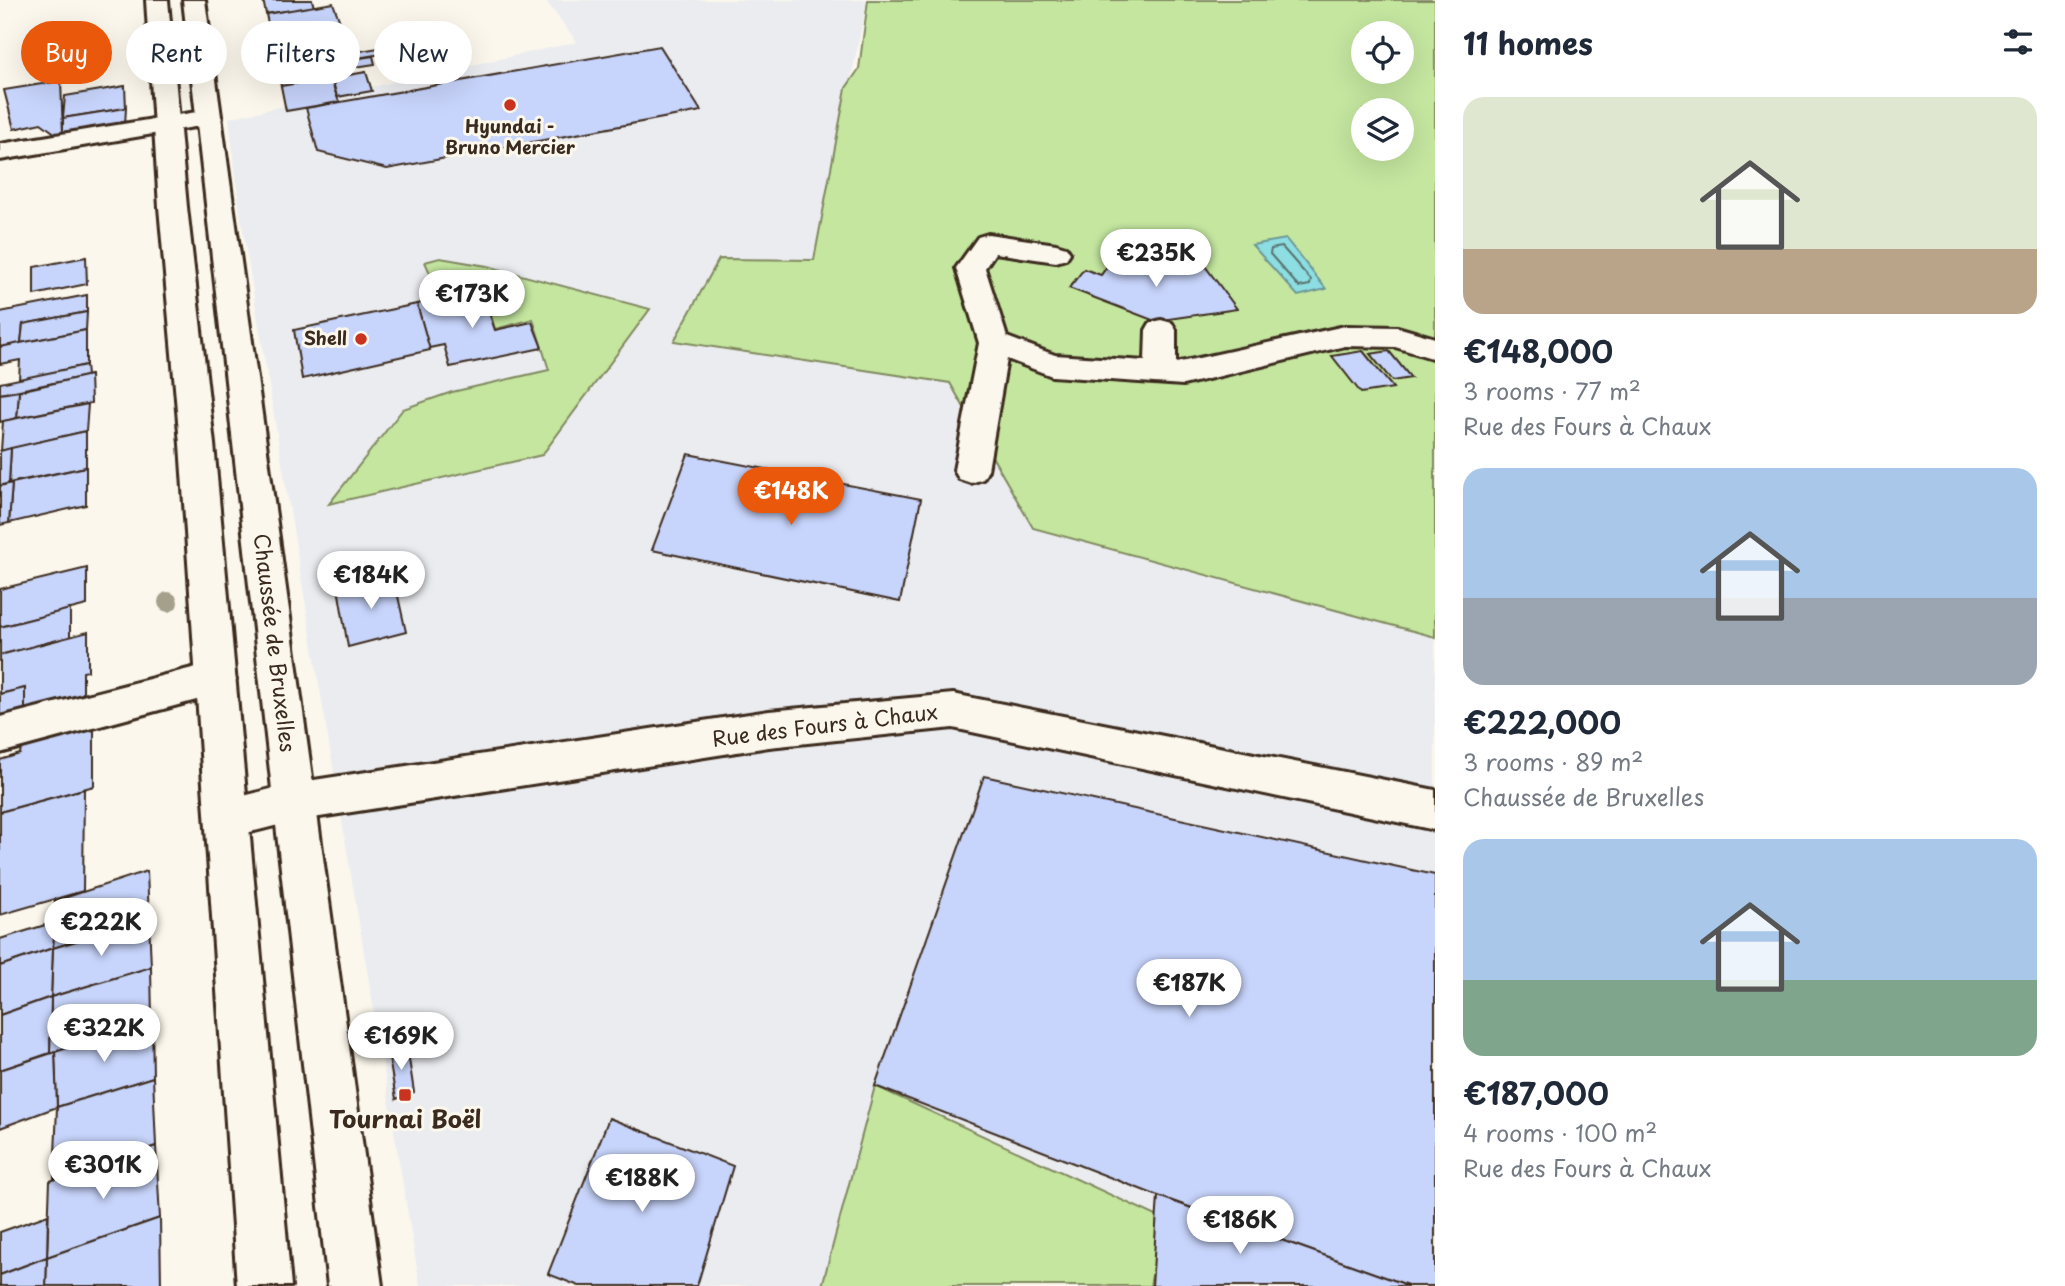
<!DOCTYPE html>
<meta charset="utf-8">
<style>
:root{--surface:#fff;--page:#f2f2f3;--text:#1f2937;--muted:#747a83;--accent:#ea580c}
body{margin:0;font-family:"Playpen Sans",sans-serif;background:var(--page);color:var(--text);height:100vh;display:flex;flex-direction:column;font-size:26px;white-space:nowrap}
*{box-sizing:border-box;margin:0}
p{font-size:23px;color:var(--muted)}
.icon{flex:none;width:38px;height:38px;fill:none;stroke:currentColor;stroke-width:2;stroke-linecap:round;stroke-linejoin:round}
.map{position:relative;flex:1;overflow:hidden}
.sheet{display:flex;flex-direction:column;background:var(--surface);width:630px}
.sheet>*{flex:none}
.hud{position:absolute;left:21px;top:21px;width:665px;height:63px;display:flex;gap:14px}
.tools{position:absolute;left:1351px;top:21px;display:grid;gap:14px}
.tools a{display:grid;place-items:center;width:63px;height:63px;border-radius:50%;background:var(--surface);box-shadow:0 7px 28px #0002;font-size:35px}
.price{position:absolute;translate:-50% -60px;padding:0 16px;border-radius:24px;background:#fff;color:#222;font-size:23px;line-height:46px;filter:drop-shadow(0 2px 4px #0008)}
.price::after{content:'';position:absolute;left:50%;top:42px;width:21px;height:16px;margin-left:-10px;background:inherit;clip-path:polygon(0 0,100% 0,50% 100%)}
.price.on{background:var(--accent);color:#fff}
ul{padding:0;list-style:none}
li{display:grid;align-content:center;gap:14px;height:371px;padding:0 28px}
li span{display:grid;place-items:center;height:217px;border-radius:21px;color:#555}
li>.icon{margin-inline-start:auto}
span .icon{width:126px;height:126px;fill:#fffc;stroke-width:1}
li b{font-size:30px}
h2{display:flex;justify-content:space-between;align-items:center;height:84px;padding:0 28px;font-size:30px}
.pill{padding:0 24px;border-radius:32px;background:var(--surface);box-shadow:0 7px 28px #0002;font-size:24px;line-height:63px}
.pill.on{background:var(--accent);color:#fff}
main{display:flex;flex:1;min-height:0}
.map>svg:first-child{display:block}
</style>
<main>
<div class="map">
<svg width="1435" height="1286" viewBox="0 0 1435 1286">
<rect width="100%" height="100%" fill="#fbf7ec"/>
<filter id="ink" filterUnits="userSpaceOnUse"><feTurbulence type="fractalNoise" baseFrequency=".0143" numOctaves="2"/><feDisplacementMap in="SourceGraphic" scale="14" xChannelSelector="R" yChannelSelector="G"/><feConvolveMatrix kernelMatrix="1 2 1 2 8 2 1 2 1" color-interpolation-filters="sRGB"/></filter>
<g filter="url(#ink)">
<path fill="#ebecf0" d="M545,0H867L814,260L719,259L674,341L950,383L1033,528L1435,637V1286H420L240,213L229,118L577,42Z"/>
<g fill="#c4e69f" stroke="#80885e" stroke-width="2" fill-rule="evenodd">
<path d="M868,0H1435V637L1033,528L950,383L674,341L719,259L814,260L846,88L859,69ZM1363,33H1402V72H1363ZM1363,110H1402V149H1363Z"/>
<path d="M440,258L487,266L650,309L542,455L329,504L403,409L452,392L549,370L533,319L495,329L483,288L441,298L425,262Z"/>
<path d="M875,1086L1163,1219L1150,1286H822Z"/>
</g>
<path fill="#8cdee3" stroke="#6c9694" stroke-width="2" d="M1286,239L1326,289L1298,296L1252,245Z"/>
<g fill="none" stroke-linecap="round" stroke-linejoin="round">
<path stroke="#5b726d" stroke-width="2" d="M1282,247L1311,280L1310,285L1299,287L1270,254L1271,249Z"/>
</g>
<g fill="#c7d4fb" stroke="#3b2a1e" stroke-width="2">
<path d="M263,0H312L314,7L266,14Z"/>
<path d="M333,3L340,22L270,34L266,14Z"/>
<path d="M340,22L345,43L274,54L270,34Z"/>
<path d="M414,42L417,48L328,63L323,47L345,43L349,53Z"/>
<path d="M324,46L328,63L278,71L274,54Z"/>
<path d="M660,46L701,111L387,169L318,152L306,108Z"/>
<path d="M373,56L375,64L329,71L328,63Z"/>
<path d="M328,63L331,78L281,86L278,71Z"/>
<path d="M366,72L372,91L337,97L332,78Z"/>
<path d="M330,78L339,102L286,111L281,86Z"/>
<path d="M61,81L63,134H56L41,123L14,129L4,90Z"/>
<path d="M125,86L126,108L63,118L65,96Z"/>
<path d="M126,108L125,125L63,135V118Z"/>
<path d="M1115,255L1152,268L1202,262L1237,309L1155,321L1069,288L1084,269L1101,275Z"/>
<path d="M86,257L87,284L34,295V267Z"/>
<path d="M481,290L495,330L532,322L542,348L450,367L444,345L429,348L417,304Z"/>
<path d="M87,295V312L23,324L21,343L0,347V312Z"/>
<path d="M417,304L430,350L302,379L294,330Z"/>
<path d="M87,312L86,330L21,343L23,324Z"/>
<path d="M86,330V365L19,380L20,360L0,364V347Z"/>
<path d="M1363,351L1393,388L1361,393L1332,356Z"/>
<path d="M1389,351L1411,378L1392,381L1370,354Z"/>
<path d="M86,365L87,376L0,394V383Z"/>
<path d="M90,375L91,403L17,418L19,391Z"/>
<path d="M19,391L17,418L0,422V394Z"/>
<path d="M88,404L86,431L1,451L3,421Z"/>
<path d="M86,431V467L9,483L11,448Z"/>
<path d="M11,448L9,483L0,486V451Z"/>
<path d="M688,454L921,499L900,602L652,550Z"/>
<path d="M86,467V505L9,523L12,483Z"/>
<path d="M12,483L9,523L0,525V486Z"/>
<path d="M87,568V605L0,627V589Z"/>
<path d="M393,574L406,632L348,647L338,588Z"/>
<path d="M70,609V637L0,655V627Z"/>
<path d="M88,632V671L83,672V694L25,710V688L0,694V655Z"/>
<path d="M25,688V710L0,718V694Z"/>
<path d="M94,728V786L0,812V760L20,754L21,748Z"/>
<path d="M984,776L1435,875V1286H1410L1158,1196L875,1086Z"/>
<path d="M84,789L83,891L0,915V812Z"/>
<path d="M147,871L149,919L53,948L55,901Z"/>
<path d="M149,919L151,967L51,997L53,948Z"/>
<path d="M55,922L53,948L0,966V939Z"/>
<path d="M53,948L51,997L0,1015V966Z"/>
<path d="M151,967L152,1020L50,1053L51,997Z"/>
<path d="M51,997L50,1053L0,1070V1015Z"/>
<path d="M152,1020L153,1077L57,1107L55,1052Z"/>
<path d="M407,1046L414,1092L396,1099L388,1052Z"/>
<path d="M55,1052L57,1107L0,1128V1070Z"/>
<path d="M153,1077L156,1146L54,1179L57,1107Z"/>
<path d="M609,1118L733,1166L697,1286H579L548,1274Z"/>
<path d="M156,1146L160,1218L47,1257L50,1181Z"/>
<path d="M1158,1196L1410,1286H1152Z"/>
<path d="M48,1215L47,1257L0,1275V1232Z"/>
<path d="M160,1218L161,1286H46L47,1257Z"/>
<path d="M47,1257L46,1286H0V1275Z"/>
</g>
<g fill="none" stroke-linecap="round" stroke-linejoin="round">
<g stroke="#3b2a1e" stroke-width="6">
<g id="minor">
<path d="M209,110L218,113L222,118L218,123L0,160V144Z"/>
<path d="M988,234L1056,244L1066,247L1070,253L1066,259L1056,262L995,253L985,268L1007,337L1055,355L1145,361L1146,330L1150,323L1161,320L1172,323L1176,330V363L1345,326L1397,327L1435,338V359L1395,347L1345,346L1183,385L1052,376L1007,359L988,470L983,479L971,483L959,479L954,470L979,343L956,268L978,237Z"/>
<path d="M216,662L230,667L236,679L230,691L0,753V717Z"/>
<path d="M953,694L1435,790V830L953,728L769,747L294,821L227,838L212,832L206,818L212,804L294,783L769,711Z"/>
</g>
</g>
<g stroke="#3b2a1e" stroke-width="6">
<g id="major">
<path d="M146,0H168L187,207L214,444L291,1286H237L180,444L159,207Z"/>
<path d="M183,0H205L382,1286H328Z"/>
</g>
</g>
<use href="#minor" fill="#fbf7ec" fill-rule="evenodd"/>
<use href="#major" fill="#fbf7ec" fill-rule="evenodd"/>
</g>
<circle fill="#a4a08c" cx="168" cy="602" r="10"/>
</g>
<g fill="#c8321e" stroke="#fbf7ec" stroke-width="2.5">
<circle cx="510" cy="105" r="7"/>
<circle cx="361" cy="339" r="7"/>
<rect x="398" y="1088" width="14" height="14" rx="3.5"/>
</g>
<g text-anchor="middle" stroke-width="6" stroke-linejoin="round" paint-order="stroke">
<g font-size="18" font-weight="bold" fill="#3b2a1e" stroke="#fbf7ec">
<text x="510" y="133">Hyundai -<tspan x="510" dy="21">Bruno Mercier</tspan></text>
<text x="347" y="345" text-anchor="end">Shell</text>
</g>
<g font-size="21" fill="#3b2a1e" stroke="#fbf7ec">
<text transform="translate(274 643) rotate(83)" y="7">Chaussée de Bruxelles</text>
<text transform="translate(825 726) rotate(-7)" y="7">Rue des Fours à Chaux</text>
</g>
<g font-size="24" font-weight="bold" fill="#3b2a1e" stroke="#fbf7ec">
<text x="405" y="1128">Tournai Boël</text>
</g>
</g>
</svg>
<div class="tools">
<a><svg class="icon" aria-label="locate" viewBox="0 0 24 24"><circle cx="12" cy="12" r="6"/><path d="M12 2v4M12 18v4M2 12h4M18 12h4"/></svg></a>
<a><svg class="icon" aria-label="layers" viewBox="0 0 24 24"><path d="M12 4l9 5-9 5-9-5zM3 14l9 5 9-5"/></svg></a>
</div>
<b class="price" style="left:1156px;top:289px">€235K</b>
<b class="price" style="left:472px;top:330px">€173K</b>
<b class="price on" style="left:791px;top:527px">€148K</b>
<b class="price" style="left:371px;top:611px">€184K</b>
<b class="price" style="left:101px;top:958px">€222K</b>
<b class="price" style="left:1189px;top:1019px">€187K</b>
<b class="price" style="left:104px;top:1064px">€322K</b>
<b class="price" style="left:401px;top:1072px">€169K</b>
<b class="price" style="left:103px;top:1201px">€301K</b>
<b class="price" style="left:642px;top:1214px">€188K</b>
<b class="price" style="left:1240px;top:1256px">€186K</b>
<div class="hud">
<a class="pill on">Buy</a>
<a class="pill">Rent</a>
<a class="pill">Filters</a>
<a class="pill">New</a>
</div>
</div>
<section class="sheet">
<h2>11 homes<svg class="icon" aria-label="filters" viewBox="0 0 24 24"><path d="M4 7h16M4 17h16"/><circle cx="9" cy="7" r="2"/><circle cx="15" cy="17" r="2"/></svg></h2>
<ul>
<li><span style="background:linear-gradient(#dfe7d0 70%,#b9a48a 0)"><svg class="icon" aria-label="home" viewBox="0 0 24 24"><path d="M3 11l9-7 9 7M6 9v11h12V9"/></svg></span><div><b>€148,000</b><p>3 rooms · 77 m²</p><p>Rue des Fours à Chaux</p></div></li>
<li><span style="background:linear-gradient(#a9c7e8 60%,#9aa5b1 0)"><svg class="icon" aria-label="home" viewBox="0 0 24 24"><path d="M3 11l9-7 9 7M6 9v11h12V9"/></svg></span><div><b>€222,000</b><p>3 rooms · 89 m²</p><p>Chaussée de Bruxelles</p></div></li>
<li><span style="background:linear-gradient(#a9c7e8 65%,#7fa58c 0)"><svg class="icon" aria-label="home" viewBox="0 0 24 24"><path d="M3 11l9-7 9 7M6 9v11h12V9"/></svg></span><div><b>€187,000</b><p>4 rooms · 100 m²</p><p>Rue des Fours à Chaux</p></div></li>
</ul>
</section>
</main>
